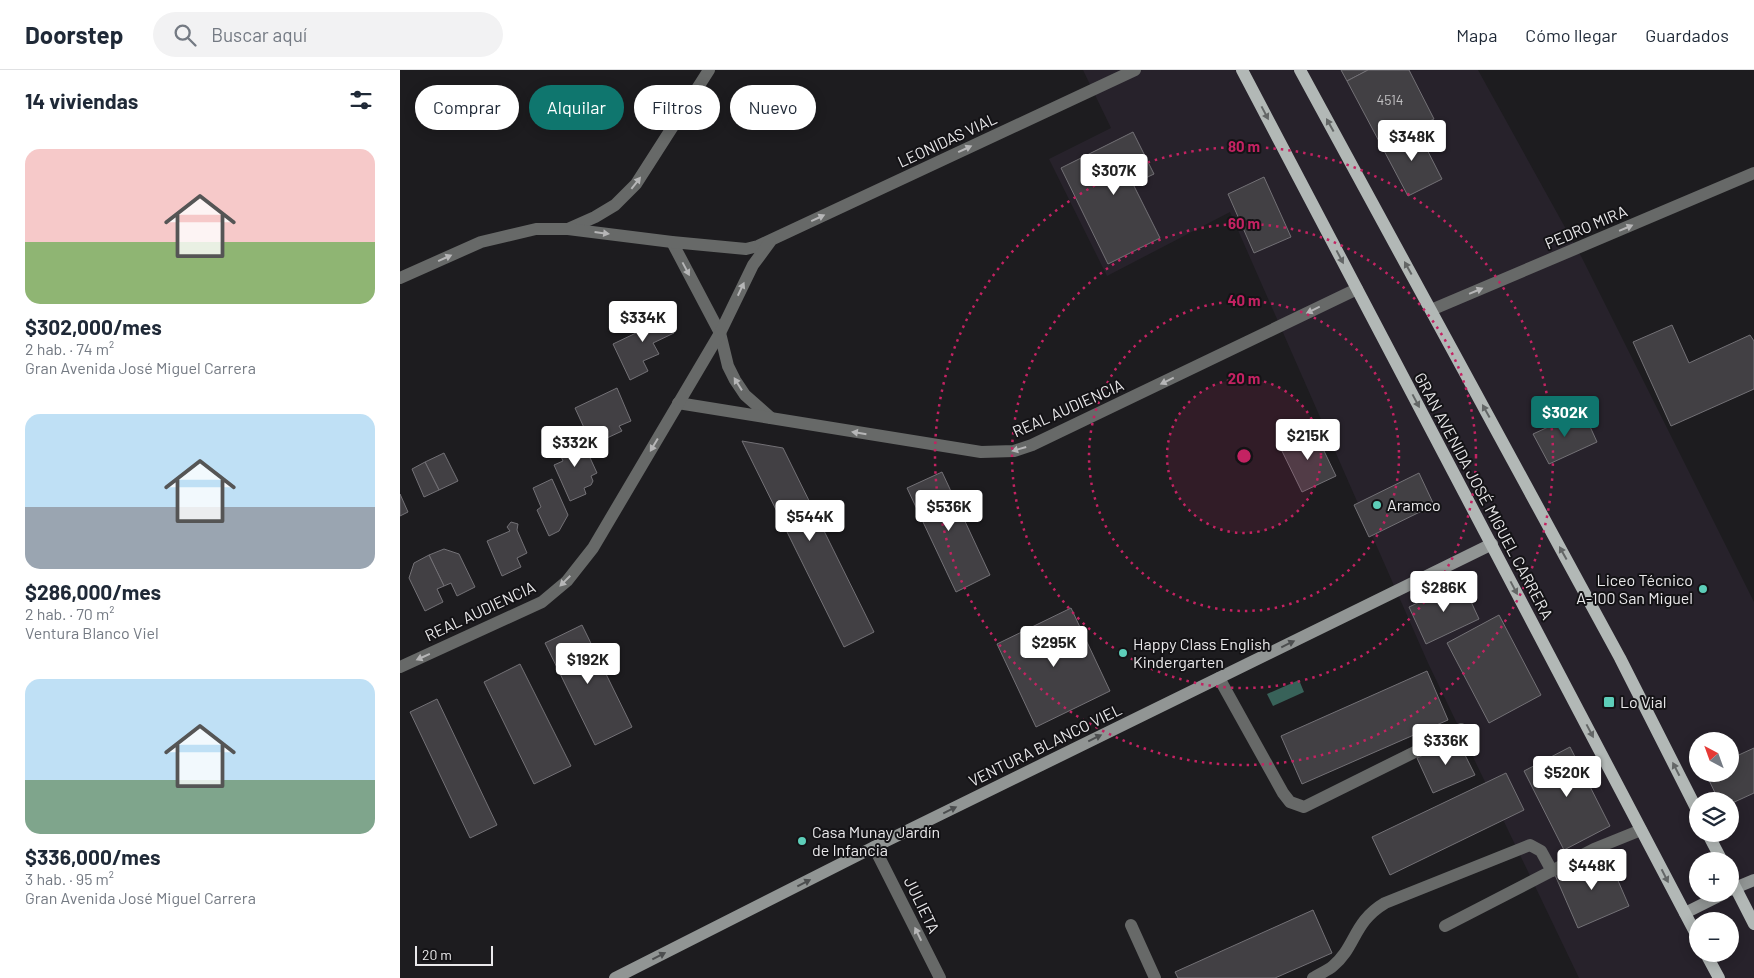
<!DOCTYPE html>
<html lang="es">
<meta charset="utf-8">
<style>
:root{--surface:#fff;--page:#f2f2f3;--text:#1f2937;--muted:#747a83;--line:#e0e1e3;--accent:#0f766e}
body{margin:0;font-family:Barlow,sans-serif;background:var(--page);color:var(--text);height:100vh;display:flex;flex-direction:column;font-size:19px;white-space:nowrap}
*{box-sizing:border-box;margin:0}
p{font-size:16px;color:var(--muted)}
.icon{flex:none;width:28px;height:28px;fill:none;stroke:currentColor;stroke-width:2;stroke-linecap:round;stroke-linejoin:round}
.map{position:relative;flex:1;overflow:hidden}
.panel{display:flex;flex-direction:column;background:var(--surface);width:400px}
.panel>*{flex:none}
.guide{position:absolute;left:15px;top:15px;width:475px;height:45px;display:flex;gap:10px}
.needle{width:32px;rotate:319deg}
.fabs{position:absolute;left:1289px;top:662px;display:grid;gap:10px}
.fabs a{display:grid;place-items:center;width:50px;height:50px;border-radius:50%;background:var(--surface);box-shadow:0 2px 12px #0003;font-size:25px}
.scale{position:absolute;left:15px;bottom:12px;width:78px;box-sizing:border-box;padding-left:5px;border:2px solid #eae9eb;border-top:0;font-size:14px;line-height:18px;white-space:nowrap;color:#eae9eb;-webkit-text-stroke:4px #141316;paint-order:stroke}
.price{position:absolute;translate:-50% -42px;padding:0 11px;border-radius:5px;background:#fff;color:#222;font-size:16px;line-height:32px;filter:drop-shadow(0 1px 2px #0008)}
.price::after{content:'';position:absolute;left:50%;top:30px;width:15px;height:11px;margin-left:-8px;background:inherit;clip-path:polygon(0 0,100% 0,50% 100%)}
.price.selected{background:var(--accent);color:#fff}
ul{padding:0;list-style:none}
li{display:grid;align-content:center;gap:10px;height:265px;padding:0 25px}
li span{display:grid;place-items:center;height:155px;border-radius:15px;color:#555}
li>.icon{margin-inline-start:auto}
span .icon{width:90px;height:90px;fill:#fffc;stroke-width:1}
li b{font-size:21px}
h2{display:flex;justify-content:space-between;align-items:center;height:60px;padding:0 25px;font-size:21px}
.pill{padding:0 18px;border-radius:22px;background:var(--surface);box-shadow:0 2px 12px #0003;font-size:18px;line-height:45px}
.pill.selected{background:var(--accent);color:#fff}
header{display:flex;align-items:center;gap:30px;box-sizing:border-box;height:70px;padding:0 25px;background:var(--surface);border-bottom:1px solid var(--line)}
header strong{font-size:24px}
nav{display:flex;gap:28px;margin-inline-start:auto;font-size:18px}
.search{width:350px;height:45px;background:var(--page);display:flex;align-items:center;gap:12px;box-sizing:border-box;padding:0 18px;border-radius:28px;color:var(--muted);font-size:19px}
main{display:flex;flex:1;min-height:0}
.map>svg:first-child{display:block}
</style>
<header>
<strong>Doorstep</strong>
<div class="search"><svg class="icon" aria-label="search" viewBox="0 0 24 24"><circle cx="10" cy="10" r="6"/><path d="M15 15l6 6"/></svg>Buscar aquí</div>
<nav><a>Mapa</a><a>Cómo llegar</a><a>Guardados</a></nav>
</header>
<main>
<section class="panel">
<h2>14 viviendas<svg class="icon" aria-label="filters" viewBox="0 0 24 24"><path d="M4 7h16M4 17h16"/><circle cx="9" cy="7" r="2"/><circle cx="15" cy="17" r="2"/></svg></h2>
<ul>
<li><span style="background:linear-gradient(#f6c9c9 60%,#8fb573 0)"><svg class="icon" aria-label="home" viewBox="0 0 24 24"><path d="M3 11l9-7 9 7M6 9v11h12V9"/></svg></span><div><b>$302,000/mes</b><p>2 hab. · 74 m²</p><p>Gran Avenida José Miguel Carrera</p></div></li>
<li><span style="background:linear-gradient(#bfe0f5 60%,#9aa5b1 0)"><svg class="icon" aria-label="home" viewBox="0 0 24 24"><path d="M3 11l9-7 9 7M6 9v11h12V9"/></svg></span><div><b>$286,000/mes</b><p>2 hab. · 70 m²</p><p>Ventura Blanco Viel</p></div></li>
<li><span style="background:linear-gradient(#bfe0f5 65%,#7fa58c 0)"><svg class="icon" aria-label="home" viewBox="0 0 24 24"><path d="M3 11l9-7 9 7M6 9v11h12V9"/></svg></span><div><b>$336,000/mes</b><p>3 hab. · 95 m²</p><p>Gran Avenida José Miguel Carrera</p></div></li>
</ul>
</section>
<div class="map">
<svg width="1354" height="908" viewBox="0 0 1354 908">
<rect width="100%" height="100%" fill="#1d1c1f"/>
<path fill="#27222b" fill-rule="evenodd" d="M683,0H1078L1182,188L1354,532V908H1179L1028,593L830,142L707,206L649,89L711,58ZM1298,671H1330V704H1298ZM1298,731H1330V764H1298ZM1298,791H1330V824H1298ZM1298,851H1330V884H1298Z"/>
<path fill="#386259" d="M899,610L904,622L873,636L867,624Z"/>
<g fill="#424044" stroke="#737176">
<path d="M941,0H968L947,11Z"/>
<path d="M968,0H1009L1034,49L981,75L947,11Z"/>
<path d="M1016,58L1042,109L1008,126L981,75Z"/>
<path d="M733,62L754,104L733,114L760,168L708,194L661,98Z"/>
<path d="M864,107L891,167L854,183L828,124Z"/>
<path d="M263,239L274,263L253,273L259,284L243,291L248,301L230,310L213,274L236,263L232,254Z"/>
<path d="M1272,255L1289,293L1350,265L1354,271V319L1271,356L1233,272Z"/>
<path d="M217,318L231,351L219,356L222,361L192,375L175,338Z"/>
<path d="M1183,341L1197,372L1149,394L1133,364Z"/>
<path d="M914,360L936,406L902,422L880,377Z"/>
<path d="M180,366L197,403L191,406L193,411L191,415L184,418L186,424L170,431L154,395L163,391L157,377Z"/>
<path d="M342,371L383,378L474,562L444,577Z"/>
<path d="M44,383L58,411L39,420L25,392Z"/>
<path d="M25,392L39,420L24,427L12,399Z"/>
<path d="M542,402L590,505L556,522L507,418Z"/>
<path d="M1019,403L1034,435L969,467L954,435Z"/>
<path d="M152,409L168,445L159,461L149,466L137,440L141,437L133,418Z"/>
<path d="M0,424L8,442L0,446Z"/>
<path d="M111,452L118,454L117,460L127,483L117,488L121,497L102,506L87,471L110,461L107,457Z"/>
<path d="M44,479L59,484L75,517L57,526L51,513L44,516L29,485Z"/>
<path d="M29,485L44,516L37,519L43,532L25,541L9,508L14,493Z"/>
<path d="M1062,512L1079,549L1026,574L1009,537Z"/>
<path d="M671,538L710,621L636,657L597,574Z"/>
<path d="M1099,545L1141,625L1089,653L1047,573Z"/>
<path d="M182,555L232,657L195,675L145,573Z"/>
<path d="M120,594L171,696L134,714L84,612Z"/>
<path d="M1027,601L1048,650L902,714L881,666Z"/>
<path d="M37,629L97,755L70,768L10,642Z"/>
<path d="M1057,669L1075,705L1033,723L1017,688Z"/>
<path d="M1170,677L1210,756L1164,780L1124,701Z"/>
<path d="M1354,678V723L1330,734V731H1319L1306,704H1330V689Z"/>
<path d="M1106,703L1124,740L990,805L972,767Z"/>
<path d="M1206,783L1229,836L1178,858L1155,805Z"/>
<path d="M913,840L932,883L875,908H778L775,902Z"/>
</g>
<g fill="none" stroke-linecap="round" stroke-linejoin="round">
<g stroke="#676968" stroke-width="12">
<path d="M819,608L883,723L890,732L904,737L1061,659"/>
<path d="M731,855L755,908"/>
<path d="M1045,856L1194,779L1241,760"/>
<path d="M913,908C919,904 927,901 933,896C956,877 953,852 985,833L1130,775L1141,781L1152,801"/>
</g>
<g stroke="#676968" stroke-width="12">
<path d="M168,159L195,147L215,135L236,114L309,0"/>
<path d="M272,172L320,263L328,296L335,310L345,325L371,348"/>
<path d="M0,208L81,172L136,159H168L272,172L346,179L358,176L735,0"/>
<path d="M1031,240L1354,103"/>
<path d="M278,333L581,382L614,381L632,375L957,219"/>
<path d="M0,597L142,532L167,511L193,478L320,263L353,195L370,172"/>
<path d="M474,777L540,908"/>
</g>
<g stroke="#919594" stroke-width="12">
<path d="M1330,820L1354,810"/>
<path d="M1285,843L1323,824"/>
<path d="M215,908L474,777L1092,474"/>
</g>
<g stroke="#b2b8b6" stroke-width="12">
<path d="M842,0L1298,868"/>
<path d="M900,0L1220,588L1298,742"/>
<path d="M1308,764L1322,791"/>
<path d="M1330,807L1354,854"/>
<path d="M1306,884L1319,908"/>
</g>
</g>
<defs><path id="oneway-solid" d="M-6-.8H1V-3.2L6.5 0L1 3.2V.8H-6Z" transform="scale(1.25)"/></defs>
<g fill="#636666">
<use href="#oneway-solid" transform="translate(865 43) rotate(62)"/>
<use href="#oneway-solid" transform="translate(930 55) rotate(-119)"/>
<use href="#oneway-solid" transform="translate(940 187) rotate(62)"/>
<use href="#oneway-solid" transform="translate(1008 198) rotate(-119)"/>
<use href="#oneway-solid" transform="translate(1016 331) rotate(62)"/>
<use href="#oneway-solid" transform="translate(1086 341) rotate(-119)"/>
<use href="#oneway-solid" transform="translate(1163 483) rotate(-119)"/>
<use href="#oneway-solid" transform="translate(1114 518) rotate(62)"/>
<use href="#oneway-solid" transform="translate(1190 661) rotate(62)"/>
<use href="#oneway-solid" transform="translate(1276 699) rotate(-117)"/>
<use href="#oneway-solid" transform="translate(1265 806) rotate(63)"/>
</g>
<g fill="#b6b6b7">
<use href="#oneway-solid" transform="translate(565 79) rotate(-25)"/>
<use href="#oneway-solid" transform="translate(236 113) rotate(-52)"/>
<use href="#oneway-solid" transform="translate(418 148) rotate(-25)"/>
<use href="#oneway-solid" transform="translate(1226 158) rotate(-23)"/>
<use href="#oneway-solid" transform="translate(202 163) rotate(7)"/>
<use href="#oneway-solid" transform="translate(45 188) rotate(-24)"/>
<use href="#oneway-solid" transform="translate(286 199) rotate(62)"/>
<use href="#oneway-solid" transform="translate(341 219) rotate(-65)"/>
<use href="#oneway-solid" transform="translate(1076 221) rotate(-23)"/>
<use href="#oneway-solid" transform="translate(913 240) rotate(154)"/>
<use href="#oneway-solid" transform="translate(767 311) rotate(154)"/>
<use href="#oneway-solid" transform="translate(338 314) rotate(-122)"/>
<use href="#oneway-solid" transform="translate(459 363) rotate(-171)"/>
<use href="#oneway-solid" transform="translate(254 375) rotate(121)"/>
<use href="#oneway-solid" transform="translate(619 379) rotate(164)"/>
<use href="#oneway-solid" transform="translate(165 511) rotate(135)"/>
<use href="#oneway-solid" transform="translate(23 587) rotate(156)"/>
<use href="#oneway-solid" transform="translate(518 864) rotate(-116)"/>
</g>
<g fill="#4c4e4f">
<use href="#oneway-solid" transform="translate(888 574) rotate(-26)"/>
<use href="#oneway-solid" transform="translate(695 668) rotate(-26)"/>
<use href="#oneway-solid" transform="translate(550 740) rotate(-26)"/>
<use href="#oneway-solid" transform="translate(404 813) rotate(-27)"/>
<use href="#oneway-solid" transform="translate(259 886) rotate(-27)"/>
</g>
<circle cx="844" cy="386" r="77" fill="#c42262" fill-opacity=".12"/>
<g fill="none" stroke="#c42262" stroke-width="2.5" stroke-dasharray="2.5 5">
<circle cx="844" cy="386" r="77"/>
<circle cx="844" cy="386" r="155"/>
<circle cx="844" cy="386" r="232"/>
<circle cx="844" cy="386" r="309"/>
</g>
<g fill="#5dceb9" stroke="#141316" stroke-width="2">
<circle cx="977" cy="435" r="5"/>
<circle cx="1303" cy="519" r="5"/>
<circle cx="723" cy="583" r="5"/>
<rect x="1203" y="626" width="12" height="12" rx="2.5"/>
<circle cx="402" cy="771" r="5"/>
</g>
<g text-anchor="middle" stroke-width="4" stroke-linejoin="round" paint-order="stroke">
<g font-size="14" fill="#c0bfc1">
<text x="990" y="35">4514</text>
</g>
<g font-size="16" fill="#eae9eb" stroke="#141316">
<text transform="translate(547 70) rotate(-25)" y="6">LEONIDAS VIAL</text>
<text transform="translate(1186 157) rotate(-23)" y="6">PEDRO MIRA</text>
<text transform="translate(668 338) rotate(-24)" y="6">REAL AUDIENCIA</text>
<text transform="translate(1084 426) rotate(62)" y="6">GRAN AVENIDA JOSÉ MIGUEL CARRERA</text>
<text transform="translate(80 541) rotate(-25)" y="6">REAL AUDIENCIA</text>
<text transform="translate(645 675) rotate(-26)" y="6">VENTURA BLANCO VIEL</text>
<text transform="translate(522 835) rotate(64)" y="6">JULIETA</text>
</g>
<g font-size="16" fill="#eae9eb" stroke="#141316" text-anchor="start">
<text x="987" y="441">Aramco</text>
<text x="1293" y="516" text-anchor="end">Liceo Técnico<tspan x="1293" dy="18">A-100 San Miguel</tspan></text>
<text x="733" y="580">Happy Class English<tspan x="733" dy="18">Kindergarten</tspan></text>
<text x="1220" y="638">Lo Vial</text>
<text x="412" y="768">Casa Munay Jardín<tspan x="412" dy="18">de Infancia</tspan></text>
</g>
</g>
<circle cx="844" cy="386" r="8" fill="#c42262" stroke="#141316" stroke-width="2.5"/>
<g font-size="15" text-anchor="middle" font-weight="bold" fill="#c42262" stroke="#141316" stroke-width="4" stroke-linejoin="round" paint-order="stroke">
<text x="844" y="82">80 m</text>
<text x="844" y="159">60 m</text>
<text x="844" y="236">40 m</text>
<text x="844" y="314">20 m</text>
</g>
</svg>
<div class="fabs">
<a><svg class="needle" viewBox="-14 -14 28 28"><path d="M0-13l5 13h-10z" fill="#e53935"/><path d="M0 13l5-13h-10z" fill="#747a83"/></svg></a>
<a><svg class="icon" aria-label="layers" viewBox="0 0 24 24"><path d="M12 4l9 5-9 5-9-5zM3 14l9 5 9-5"/></svg></a>
<a>+</a>
<a>−</a>
</div>
<div class="scale">20 m</div>
<b class="price" style="left:1012px;top:92px">$348K</b>
<b class="price" style="left:714px;top:126px">$307K</b>
<b class="price" style="left:243px;top:273px">$334K</b>
<b class="price selected" style="left:1165px;top:368px">$302K</b>
<b class="price" style="left:908px;top:391px">$215K</b>
<b class="price" style="left:175px;top:398px">$332K</b>
<b class="price" style="left:549px;top:462px">$536K</b>
<b class="price" style="left:410px;top:472px">$544K</b>
<b class="price" style="left:1044px;top:543px">$286K</b>
<b class="price" style="left:654px;top:598px">$295K</b>
<b class="price" style="left:188px;top:615px">$192K</b>
<b class="price" style="left:1046px;top:696px">$336K</b>
<b class="price" style="left:1167px;top:728px">$520K</b>
<b class="price" style="left:1192px;top:821px">$448K</b>
<div class="guide">
<a class="pill">Comprar</a>
<a class="pill selected">Alquilar</a>
<a class="pill">Filtros</a>
<a class="pill">Nuevo</a>
</div>
</div>
</main>
